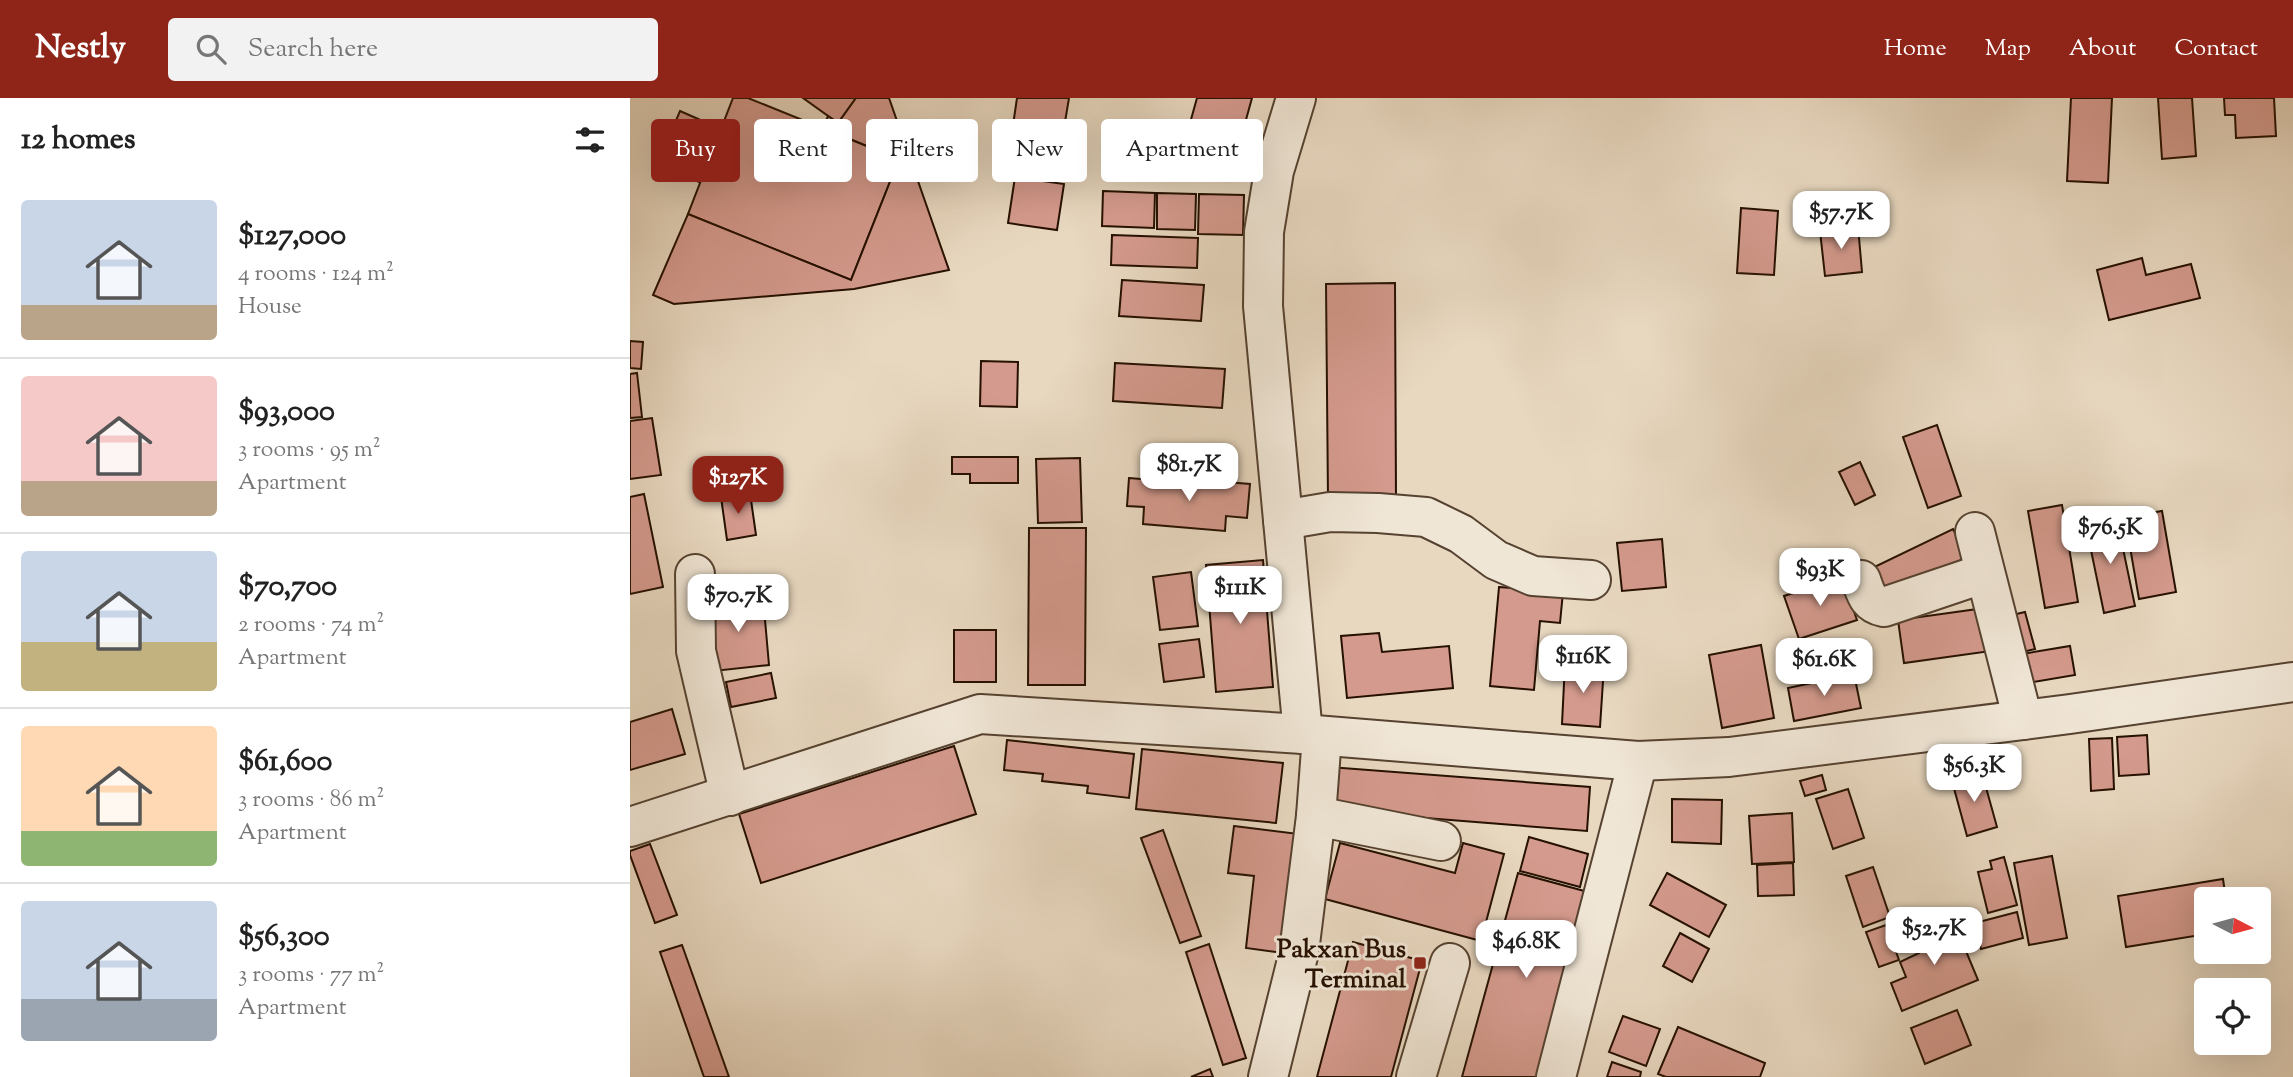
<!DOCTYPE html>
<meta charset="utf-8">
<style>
:root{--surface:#fff;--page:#f2f2f2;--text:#222;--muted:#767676;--line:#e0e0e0;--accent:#8f2418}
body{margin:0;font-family:"Sorts Mill Goudy",serif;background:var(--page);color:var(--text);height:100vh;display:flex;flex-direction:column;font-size:26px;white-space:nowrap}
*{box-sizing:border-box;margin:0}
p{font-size:23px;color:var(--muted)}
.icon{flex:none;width:38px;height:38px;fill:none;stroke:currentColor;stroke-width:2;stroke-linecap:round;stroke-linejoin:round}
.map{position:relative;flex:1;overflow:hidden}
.drawer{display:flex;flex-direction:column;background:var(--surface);width:630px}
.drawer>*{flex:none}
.hud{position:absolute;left:21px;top:21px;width:665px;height:63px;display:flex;gap:14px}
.needle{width:46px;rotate:96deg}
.fabs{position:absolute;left:1564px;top:789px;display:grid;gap:14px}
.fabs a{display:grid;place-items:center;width:77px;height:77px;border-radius:7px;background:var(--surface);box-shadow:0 7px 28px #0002;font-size:35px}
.price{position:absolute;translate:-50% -60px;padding:0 16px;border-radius:14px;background:#fff;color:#222;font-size:23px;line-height:46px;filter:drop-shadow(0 2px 4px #0008)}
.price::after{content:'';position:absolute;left:50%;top:42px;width:21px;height:16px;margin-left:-10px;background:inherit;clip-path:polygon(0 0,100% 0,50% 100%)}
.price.selected{background:var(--accent);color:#fff}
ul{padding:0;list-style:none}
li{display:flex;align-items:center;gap:21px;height:175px;padding:0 21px}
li+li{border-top:2px solid var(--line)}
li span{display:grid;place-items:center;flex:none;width:196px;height:140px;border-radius:7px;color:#555}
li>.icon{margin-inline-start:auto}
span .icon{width:84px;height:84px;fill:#fffc;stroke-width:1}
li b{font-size:30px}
h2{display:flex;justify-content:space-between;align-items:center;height:84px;padding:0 21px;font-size:30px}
.tag{padding:0 24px;border-radius:7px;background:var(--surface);box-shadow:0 7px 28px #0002;font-size:24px;line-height:63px}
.tag.selected{background:var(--accent);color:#fff}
header{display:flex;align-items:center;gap:42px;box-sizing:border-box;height:98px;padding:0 35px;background:var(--accent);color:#fff}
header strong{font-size:33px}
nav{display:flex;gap:38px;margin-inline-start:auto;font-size:24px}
.search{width:490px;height:63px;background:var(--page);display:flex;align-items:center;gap:18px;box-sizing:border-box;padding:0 24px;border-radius:7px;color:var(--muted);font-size:26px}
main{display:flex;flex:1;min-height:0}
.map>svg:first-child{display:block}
</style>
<header>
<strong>Nestly</strong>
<div class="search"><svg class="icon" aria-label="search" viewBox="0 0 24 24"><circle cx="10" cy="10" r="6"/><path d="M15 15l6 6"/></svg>Search here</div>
<nav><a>Home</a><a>Map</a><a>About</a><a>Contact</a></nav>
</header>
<main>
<section class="drawer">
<h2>12 homes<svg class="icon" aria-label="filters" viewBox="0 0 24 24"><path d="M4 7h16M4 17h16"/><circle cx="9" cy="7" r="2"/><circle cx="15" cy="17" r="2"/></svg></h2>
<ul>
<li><span style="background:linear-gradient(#c9d6e8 75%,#b9a48a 0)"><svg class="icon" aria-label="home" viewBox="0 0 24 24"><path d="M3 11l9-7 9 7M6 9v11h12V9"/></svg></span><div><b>$127,000</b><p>4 rooms · 124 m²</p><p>House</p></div></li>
<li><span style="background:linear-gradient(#f6c9c9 75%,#b9a48a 0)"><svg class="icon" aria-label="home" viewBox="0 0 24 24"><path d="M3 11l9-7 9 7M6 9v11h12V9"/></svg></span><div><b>$93,000</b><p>3 rooms · 95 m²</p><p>Apartment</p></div></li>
<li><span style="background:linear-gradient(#c9d6e8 65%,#c2b280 0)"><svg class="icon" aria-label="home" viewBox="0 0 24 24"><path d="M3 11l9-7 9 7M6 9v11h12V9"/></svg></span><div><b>$70,700</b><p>2 rooms · 74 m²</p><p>Apartment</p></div></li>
<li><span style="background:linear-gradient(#ffd9b3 75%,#8fb573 0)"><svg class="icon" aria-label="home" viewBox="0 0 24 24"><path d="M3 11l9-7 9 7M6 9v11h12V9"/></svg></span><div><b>$61,600</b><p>3 rooms · 86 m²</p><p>Apartment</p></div></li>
<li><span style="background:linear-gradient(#c9d6e8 70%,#9aa5b1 0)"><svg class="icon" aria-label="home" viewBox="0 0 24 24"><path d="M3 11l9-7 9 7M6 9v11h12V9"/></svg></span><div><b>$56,300</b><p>3 rooms · 77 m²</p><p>Apartment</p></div></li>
</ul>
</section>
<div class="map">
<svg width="1663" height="979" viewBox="0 0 1663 979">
<rect width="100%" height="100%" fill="#e8d8c0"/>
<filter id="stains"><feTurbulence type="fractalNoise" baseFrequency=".00286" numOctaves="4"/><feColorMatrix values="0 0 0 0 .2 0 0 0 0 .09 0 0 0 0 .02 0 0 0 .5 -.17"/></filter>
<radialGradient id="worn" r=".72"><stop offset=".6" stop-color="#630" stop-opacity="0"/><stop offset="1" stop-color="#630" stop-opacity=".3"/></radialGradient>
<g fill="#d49a8d" stroke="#261000" stroke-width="2">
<path d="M103,0H118L269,61L221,182L58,116Z"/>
<path d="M173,0H226L208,25Z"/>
<path d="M226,0H259L319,172L224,191L44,206L23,197L58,116L221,182L269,61L193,30L198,18L208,25Z"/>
<path d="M387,0H439L432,42L382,34Z"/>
<path d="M567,0H622L599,83L548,68Z"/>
<path d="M1441,0H1482L1478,85L1437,83Z"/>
<path d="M1528,0H1562L1566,58L1532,61Z"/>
<path d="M1594,0H1644L1646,38L1606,40L1605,17H1595Z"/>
<path d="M50,13L91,31L69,84L27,67Z"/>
<path d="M385,79L434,86L427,132L378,125Z"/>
<path d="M473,93L525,95L524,130L472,128Z"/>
<path d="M527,95L566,96L565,132L527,131Z"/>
<path d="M569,96L614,97L613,137L568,136Z"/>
<path d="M1111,110L1148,113L1144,177L1107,175Z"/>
<path d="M1228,128L1232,174L1195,178L1190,133Z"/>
<path d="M482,137L568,140L567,170L481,167Z"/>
<path d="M1512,160L1516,177L1561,166L1570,200L1479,222L1467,172Z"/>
<path d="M492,182L574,187L571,223L489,218Z"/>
<path d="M765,185L766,401L698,402L696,186Z"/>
<path d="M0,243L13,244L11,271L0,270Z"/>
<path d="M351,263L388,264L387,309L350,308Z"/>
<path d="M485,265L595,271L592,310L483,303Z"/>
<path d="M7,275L12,319L0,320V276Z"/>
<path d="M22,320L31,377L0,381V323Z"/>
<path d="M1307,327L1331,398L1298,410L1273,339Z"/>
<path d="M322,359H388V385H340V376H322Z"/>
<path d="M450,360L452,424L408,425L406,361Z"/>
<path d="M1230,364L1245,397L1225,407L1209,374Z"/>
<path d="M499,380L596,388V384L620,386L617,420L596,418L595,433L513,426L514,409L497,408Z"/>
<path d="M120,395L126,437L97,442L91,399Z"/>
<path d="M14,396L33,489L0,496V399Z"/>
<path d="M1432,407L1448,504L1415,510L1398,413Z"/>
<path d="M1532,413L1546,494L1509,501L1500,449L1508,448L1503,418Z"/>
<path d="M1487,422L1505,508L1474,515L1456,428Z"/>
<path d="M399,430H456L455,587H398Z"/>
<path d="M1323,431L1337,459L1247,503L1234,474Z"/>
<path d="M1032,441L1036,489L992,493L987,445Z"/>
<path d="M633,462L643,589L586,594L576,467Z"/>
<path d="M561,474L568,528L530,532L523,479Z"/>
<path d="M1212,479L1227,522L1169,541L1154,498Z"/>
<path d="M869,489L933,494L930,525L910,523L904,592L860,588Z"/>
<path d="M133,499L139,567L84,573L77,504Z"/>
<path d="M1355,510L1361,553L1274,565L1268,522Z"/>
<path d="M1395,514L1405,551L1388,555L1378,518Z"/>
<rect x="324" y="532" width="42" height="52"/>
<path d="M749,535L752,554L819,548L823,590L717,600L711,538Z"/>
<path d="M569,541L574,579L534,584L529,546Z"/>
<path d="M1131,547L1144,620L1092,630L1079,557Z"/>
<path d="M1440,548L1445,577L1397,585L1392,556Z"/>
<path d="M935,565L974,568L970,629L932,626Z"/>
<path d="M141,575L146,600L101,609L96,584Z"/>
<path d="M1224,576L1231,610L1164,623L1158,590Z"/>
<path d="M42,611L55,656L0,672V624Z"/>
<path d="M1517,637L1519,676L1489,678L1487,639Z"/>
<path d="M1482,640L1484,691L1461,693L1459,641Z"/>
<path d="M377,642L504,656L499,700L457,695L458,688L412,683L413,676L374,672Z"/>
<path d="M324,648L346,716L131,785L109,716Z"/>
<path d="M512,651L653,665L646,725L506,711Z"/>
<path d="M699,669L960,689L957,733L695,712Z"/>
<path d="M1352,675L1367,729L1337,738L1322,683Z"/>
<path d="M1192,677L1196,692L1175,698L1170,683Z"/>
<path d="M1218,691L1234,740L1203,751L1186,701Z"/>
<path d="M1042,701L1092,702L1091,746L1042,744Z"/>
<path d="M1162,715L1164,764L1122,766L1119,718Z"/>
<path d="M604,728L669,736L654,855L616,850L624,778L598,775Z"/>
<path d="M533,732L571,838L550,845L511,740Z"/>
<path d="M899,739L958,756L950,789L890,773Z"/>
<path d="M710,745L825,775L833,745L874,756L851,843L695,801Z"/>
<path d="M20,746L47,817L25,825L0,757V753Z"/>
<path d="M1422,758L1437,840L1399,847L1384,765Z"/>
<path d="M1374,759L1387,807L1358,815L1348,774L1362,771L1360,763Z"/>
<path d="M1163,765L1164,797L1128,798L1127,767Z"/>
<path d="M1243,769L1260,819L1233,829L1216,778Z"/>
<path d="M888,775L958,794L907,979H832Z"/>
<path d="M1037,775L1096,807L1079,839L1020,807Z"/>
<path d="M1593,781L1596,802H1577V836L1496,849L1488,798Z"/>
<path d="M1387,814L1393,840L1351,851L1345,825Z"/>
<path d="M1312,822L1317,833L1326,829L1348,882L1272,913L1261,885L1276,879L1270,864L1289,855L1285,845L1292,843L1288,832Z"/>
<path d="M1256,827L1269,862L1249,869L1236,834Z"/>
<path d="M1050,835L1079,851L1062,884L1033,868Z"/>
<path d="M723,844L792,863L761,979H687Z"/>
<path d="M579,846L616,960L593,967L556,854Z"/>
<path d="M52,847L99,979H74L30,854Z"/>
<path d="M1327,912L1341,947L1295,966L1281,930Z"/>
<path d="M993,918L1030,931L1016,968L979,954Z"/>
<path d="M1048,929L1135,965L1130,979H1036L1028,976Z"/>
<path d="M982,964L1011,974L1010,979H977Z"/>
<path d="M580,971L583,979H561Z"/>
</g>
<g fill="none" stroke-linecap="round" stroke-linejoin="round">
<g stroke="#564230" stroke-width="42">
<g id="minor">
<path d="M666,0L644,73L634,134L633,208L673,636"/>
<path d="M653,422L700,414L748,415L796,419L831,436L866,462L903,478L961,482"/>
<path d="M1345,434L1393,622"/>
<path d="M65,476L66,553L100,698"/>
<path d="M1231,482C1236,496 1238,506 1254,509L1355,475"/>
<path d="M686,718L811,743"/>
<path d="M0,729L350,616L673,636L1008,663L1099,659L1440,616L1663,584"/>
<path d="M638,979L669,854L686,718L692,638"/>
<path d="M786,979L820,865"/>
<path d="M926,979L1008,663"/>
</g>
</g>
<use href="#minor" stroke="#f0e6d6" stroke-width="38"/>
</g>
<rect fill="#8f2418" stroke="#f0e6d6" stroke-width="2.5" x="783" y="858" width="14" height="14" rx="3.5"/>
<g text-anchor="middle" stroke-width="6" stroke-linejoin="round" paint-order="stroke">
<g font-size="26" font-weight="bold" fill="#261000" stroke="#f0e6d6" text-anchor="end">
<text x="776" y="859">Pakxan Bus<tspan x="776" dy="30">Terminal</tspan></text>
</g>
</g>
<rect width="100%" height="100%" filter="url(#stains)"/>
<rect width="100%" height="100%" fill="url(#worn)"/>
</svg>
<div class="fabs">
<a><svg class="needle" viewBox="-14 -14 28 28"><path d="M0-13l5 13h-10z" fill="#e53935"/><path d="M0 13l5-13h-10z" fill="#767676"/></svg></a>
<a><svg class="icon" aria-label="locate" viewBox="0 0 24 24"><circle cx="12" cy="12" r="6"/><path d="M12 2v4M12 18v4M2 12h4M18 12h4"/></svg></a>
</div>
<b class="price" style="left:1211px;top:153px">$57.7K</b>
<b class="price" style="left:559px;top:405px">$81.7K</b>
<b class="price selected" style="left:108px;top:418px">$127K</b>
<b class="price" style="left:1480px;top:468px">$76.5K</b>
<b class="price" style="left:1190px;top:510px">$93K</b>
<b class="price" style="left:610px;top:528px">$111K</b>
<b class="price" style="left:108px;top:536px">$70.7K</b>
<b class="price" style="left:953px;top:597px">$116K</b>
<b class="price" style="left:1194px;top:600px">$61.6K</b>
<b class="price" style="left:1344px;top:706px">$56.3K</b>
<b class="price" style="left:1304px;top:869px">$52.7K</b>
<b class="price" style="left:896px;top:882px">$46.8K</b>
<div class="hud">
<a class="tag selected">Buy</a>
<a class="tag">Rent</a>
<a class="tag">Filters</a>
<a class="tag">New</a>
<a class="tag">Apartment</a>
</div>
</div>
</main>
